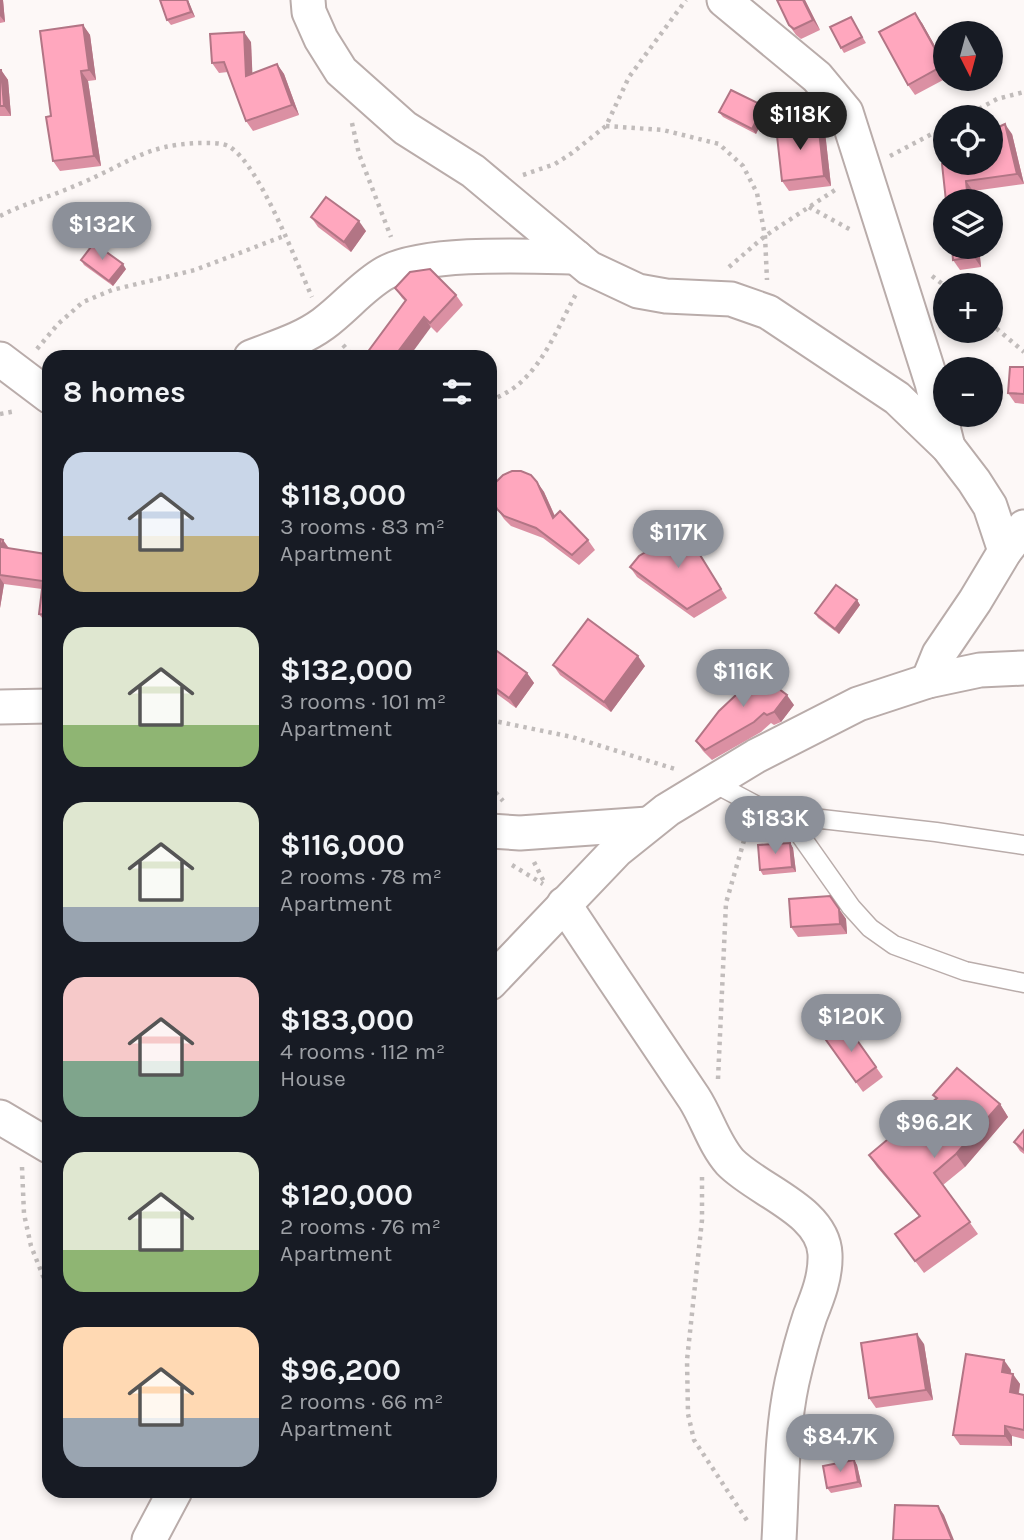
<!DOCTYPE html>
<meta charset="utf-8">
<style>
:root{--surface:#171b24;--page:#20242c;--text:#f1f3f6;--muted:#9ea1a6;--accent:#8c9099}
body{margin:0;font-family:Karla,sans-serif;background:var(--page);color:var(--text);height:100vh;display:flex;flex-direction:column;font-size:26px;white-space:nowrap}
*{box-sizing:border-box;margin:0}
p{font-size:23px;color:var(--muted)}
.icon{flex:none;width:38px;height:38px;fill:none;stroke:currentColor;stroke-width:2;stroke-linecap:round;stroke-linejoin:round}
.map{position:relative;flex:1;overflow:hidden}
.side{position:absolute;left:42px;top:350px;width:455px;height:1148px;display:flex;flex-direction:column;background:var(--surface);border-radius:21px;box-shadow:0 4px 10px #0003}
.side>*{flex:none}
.needle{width:46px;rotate:174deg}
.tools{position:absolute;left:933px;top:21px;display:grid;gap:14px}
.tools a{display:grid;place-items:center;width:70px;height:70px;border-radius:50%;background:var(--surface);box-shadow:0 4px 10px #0003;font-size:35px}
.price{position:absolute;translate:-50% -60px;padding:0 16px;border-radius:24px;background:var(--accent);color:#fff;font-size:23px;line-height:46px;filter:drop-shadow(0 2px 4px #0008)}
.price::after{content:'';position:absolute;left:50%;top:42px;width:21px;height:16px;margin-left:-10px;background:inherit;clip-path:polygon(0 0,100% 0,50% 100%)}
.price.selected{background:#222;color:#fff}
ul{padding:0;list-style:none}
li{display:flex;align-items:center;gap:21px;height:175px;padding:0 21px}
li span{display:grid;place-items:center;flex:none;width:196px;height:140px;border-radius:21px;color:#555}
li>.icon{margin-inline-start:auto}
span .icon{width:84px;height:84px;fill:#fffc;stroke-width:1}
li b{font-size:30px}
h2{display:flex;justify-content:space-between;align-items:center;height:84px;padding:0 21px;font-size:30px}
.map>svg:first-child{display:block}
</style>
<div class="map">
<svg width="1024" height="1540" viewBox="0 0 1024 1540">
<rect width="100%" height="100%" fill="#fdf8f7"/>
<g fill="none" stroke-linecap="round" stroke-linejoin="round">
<g stroke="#b9acaa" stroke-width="21">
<g id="service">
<path d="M712,782L763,809L786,815L851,907L870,928L894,945L965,971L1024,983"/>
<path d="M786,815L936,832L1024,845"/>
</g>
</g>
<g stroke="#b9acaa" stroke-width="37">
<g id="minor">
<path d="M308,0L309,12L321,39L341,71L405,128L473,171L589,268L638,291L666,296L731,299L768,312L897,398L948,447L974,481L990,506L1005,551"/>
<path d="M724,0L817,77L846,112L932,383L948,447"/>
<path d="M251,357C276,347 301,340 323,324C345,308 362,286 385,273C425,251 529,256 576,257"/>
<path d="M0,359L49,396"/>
<path d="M928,681L939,654L975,601L1005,551L1024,527"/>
<path d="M0,707L49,706"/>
<path d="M490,831L520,833L648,824"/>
<path d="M564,904C607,969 650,1033 694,1098C707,1118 714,1144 730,1162C758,1191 823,1210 825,1254C826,1276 818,1296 810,1316C803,1337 797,1360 792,1382C781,1433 782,1488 779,1540"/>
<path d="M490,983L617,850L667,810L756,756L858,704L928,681L980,670L1024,668"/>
<path d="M0,1117L49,1146"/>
<path d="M149,1540L175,1491"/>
</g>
</g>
<g stroke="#c1bcbb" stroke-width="4.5" stroke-dasharray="3.5 5" stroke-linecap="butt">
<path d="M964,117L997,99L1024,92"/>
<path d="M352,123L359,154L391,237"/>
<path d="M606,126L663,130L719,144L743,166L757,193L765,236L767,280"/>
<path d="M890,156L945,127"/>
<path d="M523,175L555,164L572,153L606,126L629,77L686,0"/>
<path d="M809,207L851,230"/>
<path d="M0,216C25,203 53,196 79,184C126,165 143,145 199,143C208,143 222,142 230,147C260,166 296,262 312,297"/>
<path d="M729,267L765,236L838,188"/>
<path d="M932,276L945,286"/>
<path d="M990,323L1024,352"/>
<path d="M343,345L354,357"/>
<path d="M37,349L58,324L83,302L112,290L195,270L284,236"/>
<path d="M490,401C498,397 507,393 515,387C544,365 559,325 576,294"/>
<path d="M0,414L16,411"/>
<path d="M490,720L572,737L675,769"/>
<path d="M490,786L503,801"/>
<path d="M534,862L544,882"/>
<path d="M512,865L543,884"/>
<path d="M718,1079L726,903L745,837L751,827"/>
<path d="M22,1167L24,1214L31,1246L49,1291"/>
<path d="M702,1177V1220L687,1360L688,1414L694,1440L748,1522"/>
</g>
<use href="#service" stroke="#fff" stroke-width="18"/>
<use href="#minor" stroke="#fff" stroke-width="33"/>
</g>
<g fill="#db90a3">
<path d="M0,0H3L5,22L0,23Z"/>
<path d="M160,0H188L195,17L171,25L167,20Z"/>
<path d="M777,0H805L820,30L801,39L796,35L789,25Z"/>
<path d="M851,17L866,43L844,53L841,48Z"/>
<path d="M922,23L945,64V79L915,95L908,85Z"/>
<path d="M83,25L90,35L96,80L88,81L101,166L60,171L53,161L51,116Z"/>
<path d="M251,42L252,74L277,64L284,74L299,115L253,131L246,121L228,72L219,73L212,63Z"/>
<path d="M0,70H1L8,80L11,116H0Z"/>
<path d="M764,106L767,111L756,134L723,117L719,112Z"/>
<path d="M818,122L825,132L831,186L789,191L782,181Z"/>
<path d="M1012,134L1024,184L973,191L974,201L954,163H990Z"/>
<path d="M311,217L366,231L351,252L318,227Z"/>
<path d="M952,247H979L981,267L960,270L953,260Z"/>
<path d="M81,260L126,269L113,286L84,265Z"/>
<path d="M395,288L456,295L463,305L437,333L402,298Z"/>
<path d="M1024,367V404L1015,403L1008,393Z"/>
<path d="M537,482L544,492L555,516L588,540L595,550L579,565L543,538L511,526L504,519L497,509Z"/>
<path d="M684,529L727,598L694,618L637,577L630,567Z"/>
<path d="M0,539L3,540L9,548L46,554L49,540V624L46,623L39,614L42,589L4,584L0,608Z"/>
<path d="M857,600L860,605L839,634L818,618L815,613Z"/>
<path d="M490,646L527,673L534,683L516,708L490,689Z"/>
<path d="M553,665L645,666L611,712L560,675Z"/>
<path d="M734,691L794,705L781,722L774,725L771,723L761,732L712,760L703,751L696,741L736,695Z"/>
<path d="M790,843L793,848L796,872L763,875L760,870Z"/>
<path d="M839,909L846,919L847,934L798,937L791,927Z"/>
<path d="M847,1026L883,1077L863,1092L826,1040Z"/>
<path d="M933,1095L1000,1104L1008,1117L965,1167L943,1185L978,1234L924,1273L895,1234L919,1216L877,1167L869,1155L936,1099Z"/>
<path d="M1024,1130V1154L1020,1151L1014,1142Z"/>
<path d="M924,1344L933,1400L876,1408L869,1398Z"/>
<path d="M1011,1370V1373L1020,1384L1019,1394L1024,1395V1439L1012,1436V1446L960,1445L953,1435Z"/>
<path d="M854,1460L857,1465L862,1487L831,1493L827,1488Z"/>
</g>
<g fill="#b27585">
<path d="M0,0H3L5,22L0,16Z"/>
<path d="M187,0H188L195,17L191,12Z"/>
<path d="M803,0H805L820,30L813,20Z"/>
<path d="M915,13L922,23L945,64V66Z"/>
<path d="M83,25L90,35L96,80L89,70Z"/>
<path d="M244,32L251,42L253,86L246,76Z"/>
<path d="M277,64L284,74L299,115L292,105Z"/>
<path d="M1,70L8,80L11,116L4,106Z"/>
<path d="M81,71L88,81L101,166L94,156Z"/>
<path d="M764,106L767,111L756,134L752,129Z"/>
<path d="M818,122L825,132L831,186L824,176Z"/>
<path d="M1005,124L1012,134L1024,184L1017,174Z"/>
<path d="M966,181L973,191L974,201H968Z"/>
<path d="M359,221L366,231L351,252L344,242Z"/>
<path d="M973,247H979L981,267L974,257Z"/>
<path d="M123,264L126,269L113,286L109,281Z"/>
<path d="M424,317L431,327L409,357H394Z"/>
<path d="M537,482L544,492L560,528L553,518Z"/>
<path d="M3,540L9,549L1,547Z"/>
<path d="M0,578L4,584L0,608Z"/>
<path d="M857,600L860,605L839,634L835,629Z"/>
<path d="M638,656L645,666L611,712L604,702Z"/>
<path d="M527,673L534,683L516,708L509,698Z"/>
<path d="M787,695L794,705L781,722L774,712Z"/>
<path d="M790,843L793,848L796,872L792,867Z"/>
<path d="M839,909L846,919L847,934L840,924Z"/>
<path d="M1000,1104L1008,1117L965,1167L956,1154Z"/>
<path d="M917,1334L924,1344L933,1400L926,1390Z"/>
<path d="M1004,1360L1011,1370L1009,1382L1002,1372Z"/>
<path d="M1013,1374L1020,1384L1017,1402L1010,1392Z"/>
<path d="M1005,1426L1012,1436V1446L1005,1436Z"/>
<path d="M854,1460L857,1465L862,1487L858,1482Z"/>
<path d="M938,1506L944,1515L954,1540H952Z"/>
</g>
<g fill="#ffa7be" stroke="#b27585" stroke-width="2">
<path d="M160,0H187L191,12L167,20Z"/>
<path d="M777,0H803L813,20L794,29L789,25Z"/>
<path d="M915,13L944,65L908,85L879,32Z"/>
<path d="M851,17L862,37L841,48L830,27Z"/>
<path d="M83,25L89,70L81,71L94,156L53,161L46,117L51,116L40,31Z"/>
<path d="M244,32L246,76L277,64L292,105L246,121L224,62L212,63L210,34Z"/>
<path d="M0,70H1L4,106H0Z"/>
<path d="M731,90L764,106L752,129L719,112Z"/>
<path d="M818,122L824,176L782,181L776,127Z"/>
<path d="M1005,124L1017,174L966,181L968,201H946L942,164L954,163H990V131Z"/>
<path d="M326,197L359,221L344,242L311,217Z"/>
<path d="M94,243L123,264L109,281L81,260Z"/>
<path d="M952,247H973L974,257L953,260Z"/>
<path d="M430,269L456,295L430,323L424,317L394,357H364L406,300L395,288L410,272Z"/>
<path d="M1010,367H1024V394L1008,393Z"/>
<path d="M512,471H521L531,475L537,482L553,518L560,511L588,540L572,555L536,528L504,516L497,509L493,501V491L496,482L503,475Z"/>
<path d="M684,529L721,589L687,609L630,567L639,556Z"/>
<path d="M0,539L3,540L1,547L46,554L47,540H49V615L39,614L43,581L0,575Z"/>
<path d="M836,585L857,600L835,629L815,613Z"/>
<path d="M588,619L638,656L604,702L553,665Z"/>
<path d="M490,646L527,673L509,698L490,684Z"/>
<path d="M751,668L787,695L774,712L767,715L764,713L754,722L705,750L696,741L719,711L737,694L734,691Z"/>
<path d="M790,843L792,867L760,870L758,845Z"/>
<path d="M830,896L839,909L840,924L791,927L789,899Z"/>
<path d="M847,1026L876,1067L856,1082L826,1040Z"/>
<path d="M957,1068L1000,1104L956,1154L934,1173L970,1222L915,1261L895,1234L920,1216L869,1155L937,1098L933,1095Z"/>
<path d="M1024,1130V1150L1014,1142Z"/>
<path d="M917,1334L926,1390L869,1398L861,1343Z"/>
<path d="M966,1354L1004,1360L1002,1372L1013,1374L1010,1392L1024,1395V1430L1005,1426V1436L953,1435Z"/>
<path d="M854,1460L858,1482L827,1488L823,1466Z"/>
<path d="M895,1505L938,1506L952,1540H893Z"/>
</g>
</svg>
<div class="tools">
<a><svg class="needle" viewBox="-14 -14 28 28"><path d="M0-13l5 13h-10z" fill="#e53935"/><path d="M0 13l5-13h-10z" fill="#9ea1a6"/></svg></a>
<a><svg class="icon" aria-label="locate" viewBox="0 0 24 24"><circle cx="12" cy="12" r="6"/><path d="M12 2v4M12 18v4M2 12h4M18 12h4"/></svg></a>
<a><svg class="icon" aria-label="layers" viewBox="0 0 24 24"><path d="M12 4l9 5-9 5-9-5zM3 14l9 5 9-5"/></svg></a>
<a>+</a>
<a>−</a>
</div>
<b class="price selected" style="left:800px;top:152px">$118K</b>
<b class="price" style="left:102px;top:262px">$132K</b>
<b class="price" style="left:678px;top:570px">$117K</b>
<b class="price" style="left:743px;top:709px">$116K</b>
<b class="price" style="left:775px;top:856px">$183K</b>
<b class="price" style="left:851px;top:1054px">$120K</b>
<b class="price" style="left:934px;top:1160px">$96.2K</b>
<b class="price" style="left:840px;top:1474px">$84.7K</b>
<section class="side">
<h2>8 homes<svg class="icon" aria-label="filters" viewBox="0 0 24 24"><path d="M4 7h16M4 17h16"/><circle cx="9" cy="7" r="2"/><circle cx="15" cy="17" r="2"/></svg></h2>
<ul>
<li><span style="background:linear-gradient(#c9d6e8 60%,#c2b280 0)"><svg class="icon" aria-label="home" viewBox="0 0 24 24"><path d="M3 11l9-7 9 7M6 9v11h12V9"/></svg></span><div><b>$118,000</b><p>3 rooms · 83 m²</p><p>Apartment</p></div></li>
<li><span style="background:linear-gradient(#dfe7d0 70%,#8fb573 0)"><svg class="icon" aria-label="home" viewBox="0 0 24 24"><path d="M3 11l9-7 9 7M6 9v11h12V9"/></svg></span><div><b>$132,000</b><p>3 rooms · 101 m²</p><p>Apartment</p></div></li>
<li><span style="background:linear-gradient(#dfe7d0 75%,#9aa5b1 0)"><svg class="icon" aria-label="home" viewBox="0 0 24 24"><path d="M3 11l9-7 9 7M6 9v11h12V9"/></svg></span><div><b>$116,000</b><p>2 rooms · 78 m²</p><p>Apartment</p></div></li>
<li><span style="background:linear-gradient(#f6c9c9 60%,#7fa58c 0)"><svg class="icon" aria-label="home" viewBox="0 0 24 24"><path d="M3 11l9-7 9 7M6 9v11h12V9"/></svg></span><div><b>$183,000</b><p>4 rooms · 112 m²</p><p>House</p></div></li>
<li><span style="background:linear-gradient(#dfe7d0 70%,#8fb573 0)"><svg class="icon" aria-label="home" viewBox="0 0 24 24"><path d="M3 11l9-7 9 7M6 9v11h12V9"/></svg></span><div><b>$120,000</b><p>2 rooms · 76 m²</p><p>Apartment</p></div></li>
<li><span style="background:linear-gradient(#ffd9b3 65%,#9aa5b1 0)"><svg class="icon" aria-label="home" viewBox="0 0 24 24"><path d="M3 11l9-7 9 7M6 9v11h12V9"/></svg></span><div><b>$96,200</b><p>2 rooms · 66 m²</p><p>Apartment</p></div></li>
</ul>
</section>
</div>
